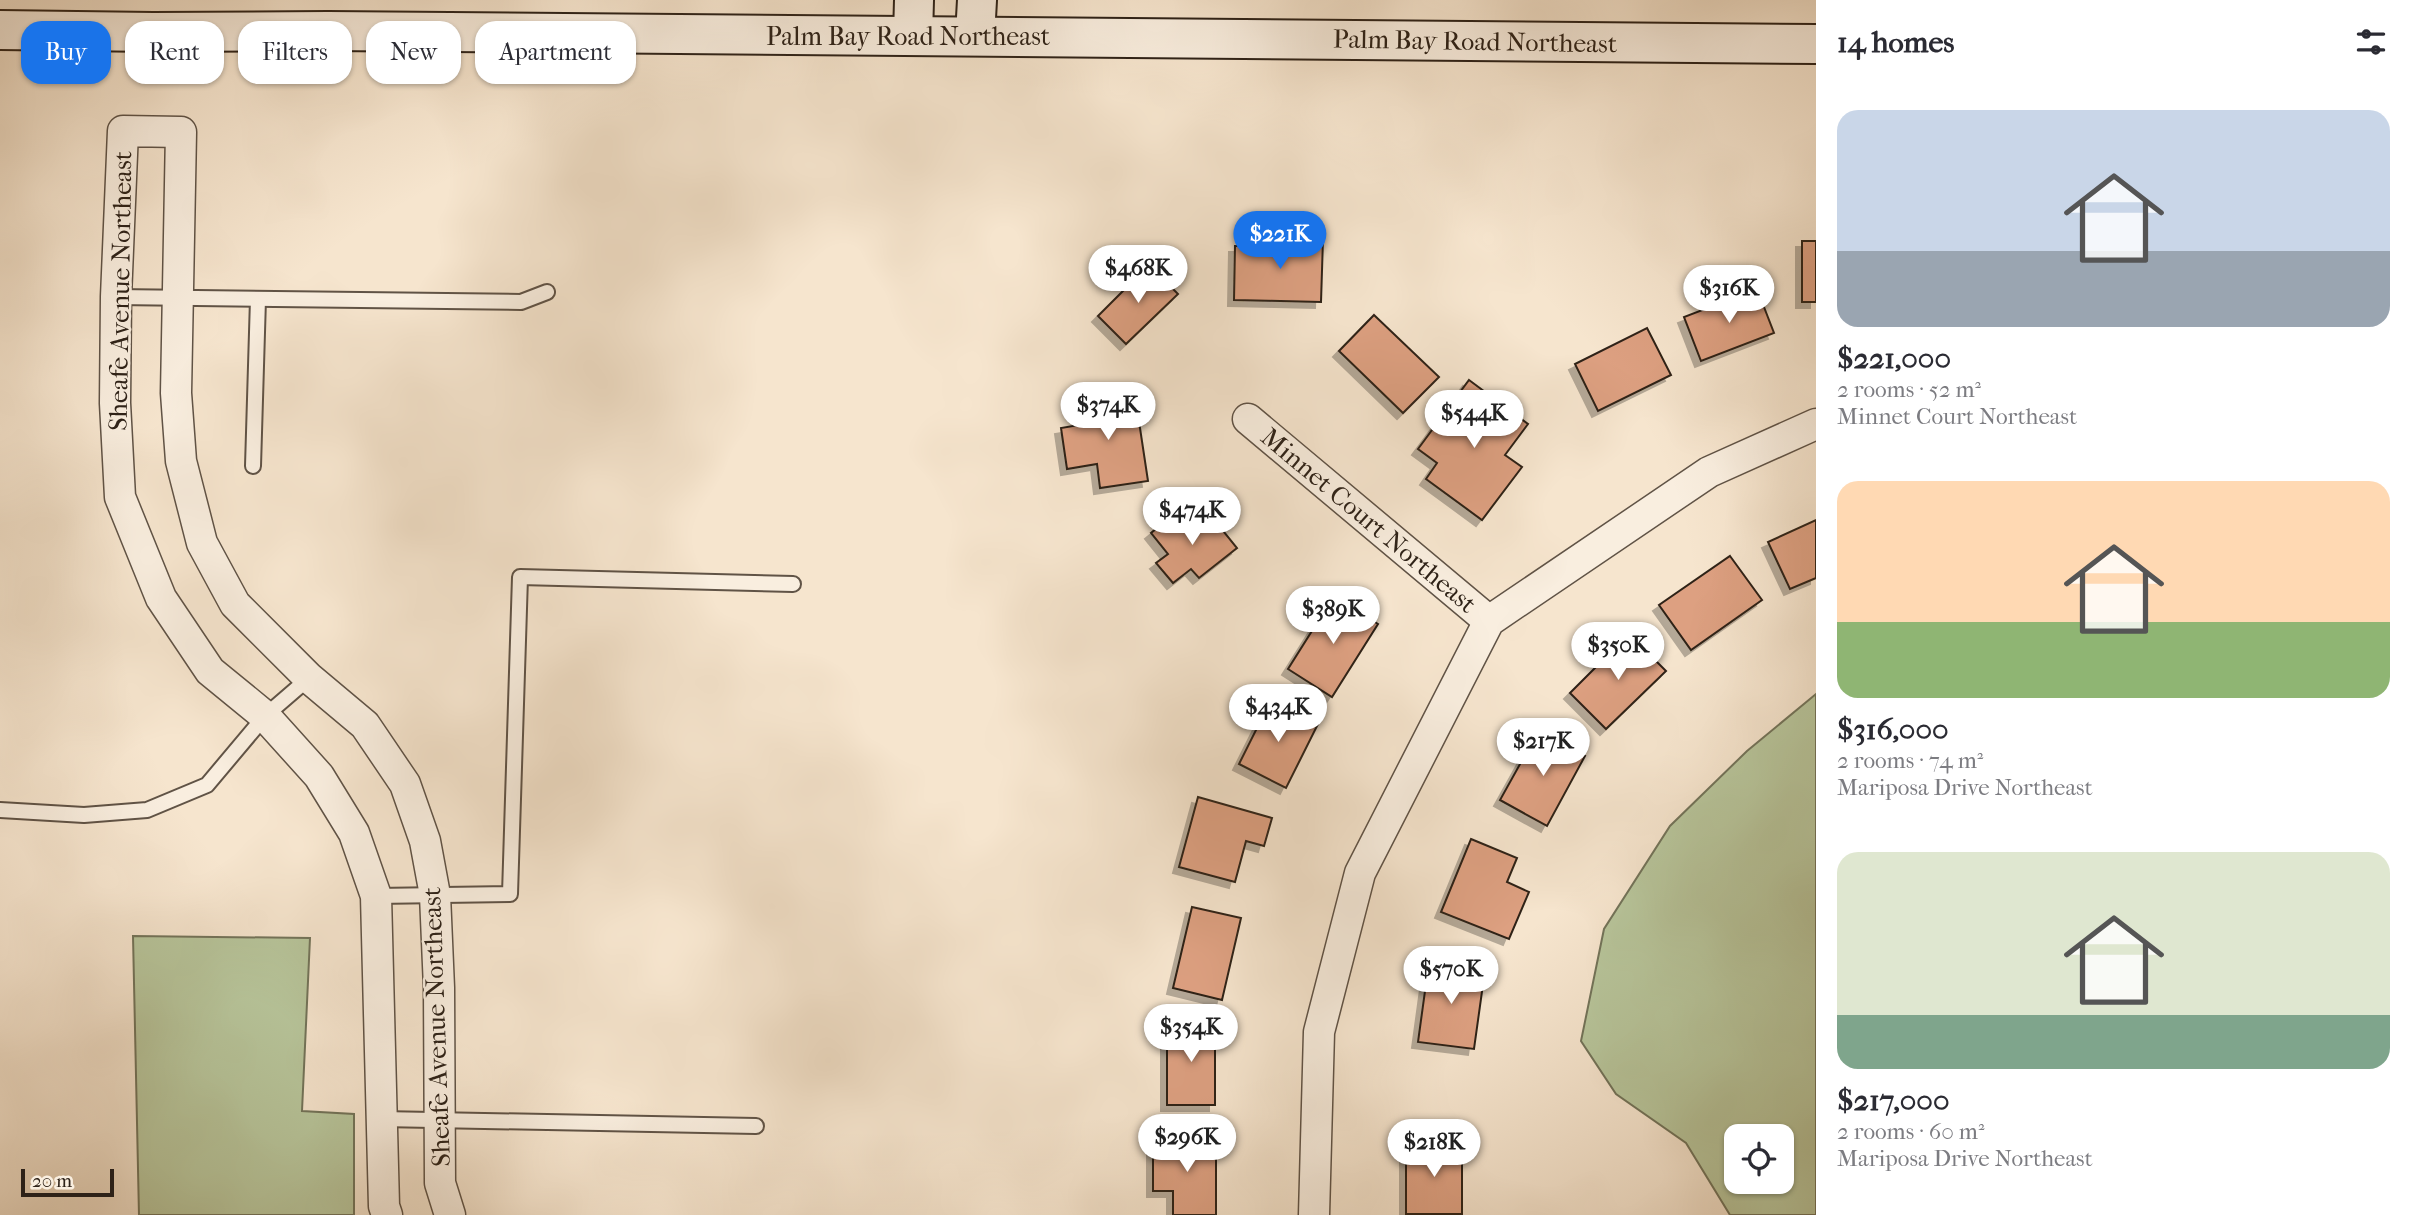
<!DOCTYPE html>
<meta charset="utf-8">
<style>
:root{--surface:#fff;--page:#f7f7f7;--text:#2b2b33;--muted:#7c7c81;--accent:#1a73e8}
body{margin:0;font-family:"IM FELL French Canon",serif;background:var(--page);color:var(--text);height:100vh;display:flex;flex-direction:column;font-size:26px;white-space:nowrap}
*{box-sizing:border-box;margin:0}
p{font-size:23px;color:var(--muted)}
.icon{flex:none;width:38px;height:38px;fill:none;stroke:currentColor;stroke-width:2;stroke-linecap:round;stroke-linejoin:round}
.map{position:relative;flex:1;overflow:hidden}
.side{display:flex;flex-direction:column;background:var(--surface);width:595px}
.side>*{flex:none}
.hud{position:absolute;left:21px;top:21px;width:665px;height:63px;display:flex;gap:14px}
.buttons{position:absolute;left:1724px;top:1124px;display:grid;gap:14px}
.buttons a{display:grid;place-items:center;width:70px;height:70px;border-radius:14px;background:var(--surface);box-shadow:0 2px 5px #0004;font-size:35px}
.scale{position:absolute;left:21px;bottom:18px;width:93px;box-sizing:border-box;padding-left:7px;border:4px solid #2e2218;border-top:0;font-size:19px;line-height:24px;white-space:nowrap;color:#2e2218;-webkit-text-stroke:5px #f9eedf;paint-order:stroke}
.price{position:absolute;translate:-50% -60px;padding:0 16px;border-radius:24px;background:#fff;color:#222;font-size:23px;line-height:46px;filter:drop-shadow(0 2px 4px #0008)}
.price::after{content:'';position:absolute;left:50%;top:42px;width:21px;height:16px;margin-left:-10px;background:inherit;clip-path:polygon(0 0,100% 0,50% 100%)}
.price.current{background:var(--accent);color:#fff}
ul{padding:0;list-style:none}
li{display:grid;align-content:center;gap:14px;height:371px;padding:0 21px}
li span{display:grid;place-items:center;height:217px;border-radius:21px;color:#555}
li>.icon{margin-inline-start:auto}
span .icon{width:126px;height:126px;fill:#fffc;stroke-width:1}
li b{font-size:30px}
h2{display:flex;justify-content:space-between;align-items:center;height:84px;padding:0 21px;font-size:30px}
.chip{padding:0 24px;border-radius:21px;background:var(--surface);box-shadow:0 2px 5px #0004;font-size:24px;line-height:63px}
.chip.current{background:var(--accent);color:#fff}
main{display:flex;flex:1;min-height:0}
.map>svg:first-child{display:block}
</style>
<main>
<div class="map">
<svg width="1816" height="1215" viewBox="0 0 1816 1215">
<defs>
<filter id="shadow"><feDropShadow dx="-6" dy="6" stdDeviation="0" flood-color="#0004"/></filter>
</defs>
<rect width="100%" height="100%" fill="#f6e5ce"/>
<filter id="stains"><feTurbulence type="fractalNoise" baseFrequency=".00286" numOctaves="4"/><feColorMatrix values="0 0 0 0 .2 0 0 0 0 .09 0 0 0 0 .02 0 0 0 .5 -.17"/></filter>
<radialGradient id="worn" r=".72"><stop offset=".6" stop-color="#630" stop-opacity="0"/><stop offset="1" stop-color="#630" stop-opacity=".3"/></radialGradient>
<g fill="#b8c69c" stroke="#73745a" stroke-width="2" fill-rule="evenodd">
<path d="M1816,694V1215H1730L1686,1143L1616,1094L1581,1041L1604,929L1670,826L1747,751ZM1736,1136H1782V1181H1736Z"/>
<path d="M133,936L310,938L302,1111L354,1114V1215H139Z"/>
</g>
<g fill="#dda081" stroke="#2e2218" stroke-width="2" filter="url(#shadow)">
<path d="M1262,238L1323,239L1321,302L1234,300L1235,246H1262Z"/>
<rect x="1802" y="241" width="14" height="61"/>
<path d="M1149,265L1178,294L1126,344L1098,316Z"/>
<path d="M1757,289L1774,333L1701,361L1684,317Z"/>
<path d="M1374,315L1439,377L1403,413L1339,351Z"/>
<path d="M1647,328L1671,375L1598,411L1575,364Z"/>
<path d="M1469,380L1528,424L1505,455L1522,467L1482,520L1426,479L1437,463L1418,449Z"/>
<path d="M1135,395L1148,481L1100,488L1097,464L1067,469L1061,428L1085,424L1082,403Z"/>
<path d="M1207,511L1237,548L1199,578L1191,569L1173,583L1156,563L1168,554L1151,533L1172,516L1183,530Z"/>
<path d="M1816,520V578L1790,589L1768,542Z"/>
<path d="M1730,556L1762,600L1691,650L1659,605Z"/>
<path d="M1334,596L1378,624L1332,697L1288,669Z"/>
<path d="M1629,634L1666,671L1606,729L1570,693Z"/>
<path d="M1271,700L1318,724L1286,788L1239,764Z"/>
<path d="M1539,730L1585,756L1547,826L1500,800Z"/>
<path d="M1198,797L1272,818L1264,846L1246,841L1235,882L1179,867Z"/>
<path d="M1471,839L1517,858L1507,882L1529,892L1509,939L1441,912Z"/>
<path d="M1192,907L1241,918L1222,1000L1173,988Z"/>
<path d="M1429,962L1485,970L1474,1049L1418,1042Z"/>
<rect x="1167" y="1024" width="48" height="81"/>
<path d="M1153,1139H1216V1215H1173V1191H1153Z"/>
<rect x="1406" y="1143" width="56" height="71"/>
</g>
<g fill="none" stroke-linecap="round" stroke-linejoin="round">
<g stroke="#605346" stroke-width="18">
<g id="lane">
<path d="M116,297L521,302L547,292"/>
<path d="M253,466L258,299"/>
<path d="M0,810L84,815L147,810L207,785L265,716L309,678"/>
<path d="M376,896L510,894L520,577L793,584"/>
<path d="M381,1119L756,1126"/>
</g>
</g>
<g stroke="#605346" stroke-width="33">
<g id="street">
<path d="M1248,419L1489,621"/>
<path d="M387,1215L384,1206L376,896L354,833L319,776L265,716L210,671L161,598L120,497L115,403L116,297L123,131L181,132L176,393L181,461L202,543L235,604L309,678L365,725L405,784L425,841L435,895L439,988L440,1183L450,1215"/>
<path d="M1314,1215L1319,1032L1360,873L1489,621L1709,472L1816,424"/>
</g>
</g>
<g stroke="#2e2218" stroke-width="42">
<g id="secondary">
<path d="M0,30L153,32L328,31L1816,44"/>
<path d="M913,36L914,0"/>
<path d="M975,36L977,0"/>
</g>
</g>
<use href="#lane" stroke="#f9eedf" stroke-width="14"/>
<use href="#street" stroke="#f9eedf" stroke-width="30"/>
<use href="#secondary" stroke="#f9eedf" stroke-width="38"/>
</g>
<g text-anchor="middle" stroke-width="5" stroke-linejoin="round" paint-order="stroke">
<g font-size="26" fill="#2e2218" stroke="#f9eedf">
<text x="908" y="45">Palm Bay Road Northeast</text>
<text transform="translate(1475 41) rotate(1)" y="9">Palm Bay Road Northeast</text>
<text transform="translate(120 291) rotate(-89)" y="9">Sheafe Avenue Northeast</text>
<text transform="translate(1369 520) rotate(40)" y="9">Minnet Court Northeast</text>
<text transform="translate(436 1027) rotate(-92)" y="9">Sheafe Avenue Northeast</text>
</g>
</g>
<rect width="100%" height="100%" filter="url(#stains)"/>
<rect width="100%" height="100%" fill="url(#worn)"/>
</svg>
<div class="buttons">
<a><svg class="icon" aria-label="locate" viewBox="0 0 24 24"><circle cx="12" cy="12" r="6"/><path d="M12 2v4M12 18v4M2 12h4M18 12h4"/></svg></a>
</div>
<div class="scale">20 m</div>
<b class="price current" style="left:1280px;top:271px">$221K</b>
<b class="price" style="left:1138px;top:305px">$468K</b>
<b class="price" style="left:1729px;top:325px">$316K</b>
<b class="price" style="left:1108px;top:442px">$374K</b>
<b class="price" style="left:1474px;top:450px">$544K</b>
<b class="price" style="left:1192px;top:547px">$474K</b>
<b class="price" style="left:1333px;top:646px">$389K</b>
<b class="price" style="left:1618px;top:682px">$350K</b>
<b class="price" style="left:1278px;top:744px">$434K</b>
<b class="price" style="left:1543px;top:778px">$217K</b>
<b class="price" style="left:1451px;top:1006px">$570K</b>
<b class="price" style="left:1191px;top:1064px">$354K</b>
<b class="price" style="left:1187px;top:1174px">$296K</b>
<b class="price" style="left:1434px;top:1179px">$218K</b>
<div class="hud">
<a class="chip current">Buy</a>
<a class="chip">Rent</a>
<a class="chip">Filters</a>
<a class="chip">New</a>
<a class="chip">Apartment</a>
</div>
</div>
<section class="side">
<h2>14 homes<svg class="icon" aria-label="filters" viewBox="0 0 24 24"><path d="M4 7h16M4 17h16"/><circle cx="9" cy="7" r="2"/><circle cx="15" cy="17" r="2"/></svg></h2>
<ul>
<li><span style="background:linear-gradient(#c9d6e8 65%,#9aa5b1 0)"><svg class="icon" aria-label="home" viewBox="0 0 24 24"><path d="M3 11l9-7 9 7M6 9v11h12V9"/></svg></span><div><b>$221,000</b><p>2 rooms · 52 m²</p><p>Minnet Court Northeast</p></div></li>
<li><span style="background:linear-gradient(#ffd9b3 65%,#8fb573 0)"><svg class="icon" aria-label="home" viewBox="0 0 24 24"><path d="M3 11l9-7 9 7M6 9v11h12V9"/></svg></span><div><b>$316,000</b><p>2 rooms · 74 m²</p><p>Mariposa Drive Northeast</p></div></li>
<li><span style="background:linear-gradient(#dfe7d0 75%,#7fa58c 0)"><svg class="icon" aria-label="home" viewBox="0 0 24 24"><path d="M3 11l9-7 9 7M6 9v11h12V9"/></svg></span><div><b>$217,000</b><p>2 rooms · 60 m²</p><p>Mariposa Drive Northeast</p></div></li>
</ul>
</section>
</main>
